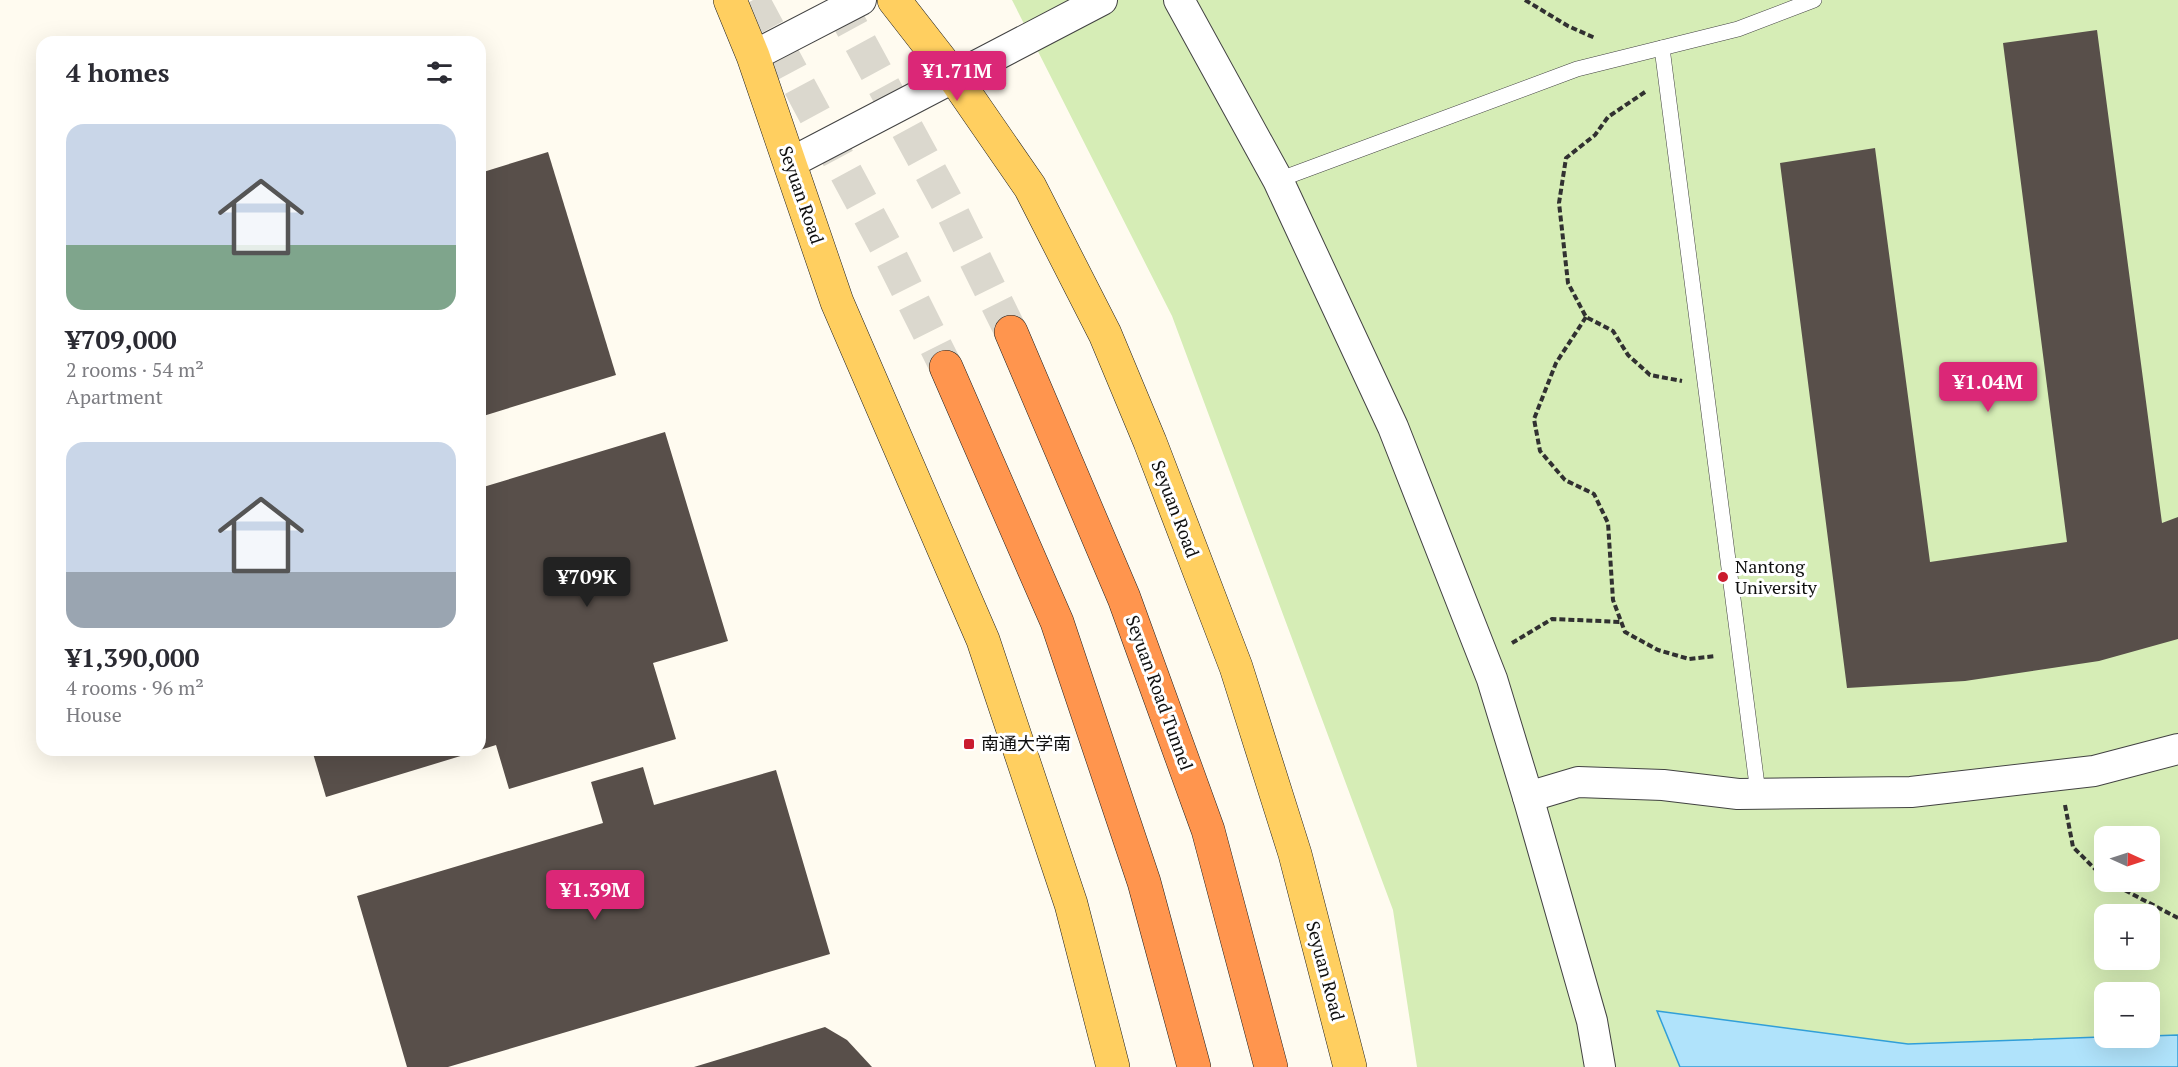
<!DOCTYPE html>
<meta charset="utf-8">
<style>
:root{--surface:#fff;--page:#f2f2f3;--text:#2b2b33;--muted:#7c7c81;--accent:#db2777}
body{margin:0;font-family:"PT Serif","Noto Sans SC",serif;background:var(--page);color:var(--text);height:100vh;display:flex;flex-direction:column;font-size:22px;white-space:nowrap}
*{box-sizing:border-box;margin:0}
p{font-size:20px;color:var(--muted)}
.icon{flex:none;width:33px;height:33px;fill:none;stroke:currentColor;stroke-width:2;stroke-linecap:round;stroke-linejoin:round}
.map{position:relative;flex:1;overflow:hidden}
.sheet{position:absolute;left:36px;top:36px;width:450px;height:720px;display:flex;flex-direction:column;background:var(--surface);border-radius:18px;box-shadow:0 6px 24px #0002}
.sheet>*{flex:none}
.needle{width:39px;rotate:93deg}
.tools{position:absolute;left:2094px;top:826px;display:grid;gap:12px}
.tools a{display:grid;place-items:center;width:66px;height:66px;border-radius:12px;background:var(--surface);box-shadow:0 6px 24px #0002;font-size:30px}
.price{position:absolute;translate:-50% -51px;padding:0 14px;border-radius:6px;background:var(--accent);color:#fff;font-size:20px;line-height:39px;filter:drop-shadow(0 2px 3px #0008)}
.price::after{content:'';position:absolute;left:50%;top:36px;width:18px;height:14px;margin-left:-9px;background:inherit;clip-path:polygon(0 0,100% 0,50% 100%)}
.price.active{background:#222;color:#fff}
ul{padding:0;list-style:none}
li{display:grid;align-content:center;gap:12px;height:318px;padding:0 30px}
li span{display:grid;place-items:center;height:186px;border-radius:18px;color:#555}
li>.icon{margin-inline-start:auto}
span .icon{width:108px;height:108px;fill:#fffc;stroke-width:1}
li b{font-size:26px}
h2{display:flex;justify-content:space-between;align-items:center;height:72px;padding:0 30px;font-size:26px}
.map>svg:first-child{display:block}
</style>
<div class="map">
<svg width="2178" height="1067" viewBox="0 0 2178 1067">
<rect width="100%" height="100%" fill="#fffbf0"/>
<path fill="#d6edb6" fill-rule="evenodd" d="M1012,0H2178V1067H1417L1393,910L1172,316ZM2104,837H2150V882H2104ZM2104,915H2150V960H2104ZM2104,993H2150V1038H2104Z"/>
<path fill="#b0e3fb" stroke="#319fd8" stroke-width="1.5" d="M1657,1011L1908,1044L2101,1037L2150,1038V1036L2178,1035V1067H1680Z"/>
<g fill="#584f4a">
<path d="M2097,30L2162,523L2178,517V639L2099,661L1965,681L1847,688L1780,163L1875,148L1930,562L2067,542L2003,43Z"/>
<path d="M548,152L616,375L480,417V173Z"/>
<path d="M665,432L728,641L653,663L676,739L509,789L496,745L480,750V488Z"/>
<path d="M312,750H477V751L326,797Z"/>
<path d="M643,767L654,805L776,770L830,954L448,1067H407L357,896L603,823L591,782Z"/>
<path d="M825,1027L847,1040L872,1067H694Z"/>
</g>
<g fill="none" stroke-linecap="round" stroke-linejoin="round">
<g stroke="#dbd8ce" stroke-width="33" stroke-dasharray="33 16" stroke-linecap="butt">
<path d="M753,0L886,247L946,367"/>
<path d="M837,0L949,206L1011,332"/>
</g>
<g stroke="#424242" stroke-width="16">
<g id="lane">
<path d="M1662,48L1758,793"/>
<path d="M1278,180L1577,69L1738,29L1814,0"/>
</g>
</g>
<g stroke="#424242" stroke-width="32">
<g id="street">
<path d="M1179,0L1278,180L1393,427L1492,679L1528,797L1592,1021L1600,1067"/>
<path d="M753,56L861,0"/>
<path d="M790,163L1102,0"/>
<path d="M1528,797L1578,782L1663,785L1738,794L1911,792L2094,771L2178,749"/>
</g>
</g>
<g stroke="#202020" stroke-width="34">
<g id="primary">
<path d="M730,0L753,56L837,302L983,640L1071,904L1113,1067"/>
<path d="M894,0L954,77L1030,187L1105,334L1150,442L1236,667L1295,854L1350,1067"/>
</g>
</g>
<g stroke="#202020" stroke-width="34">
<g id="highway">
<path d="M1011,332L1124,598L1208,830L1271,1067"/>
<path d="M946,367L1057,622L1144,882L1194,1067"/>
</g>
</g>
<g stroke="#313131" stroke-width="4" stroke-dasharray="6 3" stroke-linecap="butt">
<path d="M1525,0L1568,26L1595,38"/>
<path d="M1645,92L1608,117L1595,135L1566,158L1559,203L1568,283L1586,317L1613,331L1628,355L1650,375L1682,381"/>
<path d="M1586,317L1556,363L1534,419L1540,451L1565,480L1594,494L1608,523L1613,600L1625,632L1658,650L1689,659L1716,656"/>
<path d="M1512,643L1552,619L1622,622"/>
<path d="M2065,805L2073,847L2104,878"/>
<path d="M2109,882L2178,918"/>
</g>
<use href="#lane" stroke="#fff" stroke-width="15"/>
<use href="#street" stroke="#fff" stroke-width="30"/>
<use href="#primary" stroke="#ffcf60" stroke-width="33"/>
<use href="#highway" stroke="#ff954e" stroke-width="33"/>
</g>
<g fill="#ca1b2e" stroke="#fff" stroke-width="2">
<circle cx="1723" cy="577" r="6"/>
<rect x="963" y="738" width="12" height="12" rx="3"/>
</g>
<g text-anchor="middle" stroke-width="6" stroke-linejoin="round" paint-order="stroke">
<g font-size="18" fill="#0f0f0f" stroke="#fff">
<text transform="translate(801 195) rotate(71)" y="6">Seyuan Road</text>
<text transform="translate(1175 509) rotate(69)" y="6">Seyuan Road</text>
<text transform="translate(1159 693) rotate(70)" y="6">Seyuan Road Tunnel</text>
<text transform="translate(1325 971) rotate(75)" y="6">Seyuan Road</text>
</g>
<g font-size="18" fill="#0f0f0f" stroke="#fff" text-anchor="start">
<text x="1735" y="573">Nantong<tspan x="1735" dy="21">University</tspan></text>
<text x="981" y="750">南通大学南</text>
</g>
</g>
</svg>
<div class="tools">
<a><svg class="needle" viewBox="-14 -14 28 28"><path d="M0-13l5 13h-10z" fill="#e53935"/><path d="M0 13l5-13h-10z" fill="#7c7c81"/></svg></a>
<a>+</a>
<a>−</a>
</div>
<b class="price" style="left:957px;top:102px">¥1.71M</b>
<b class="price" style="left:1988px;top:413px">¥1.04M</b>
<b class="price active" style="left:587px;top:608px">¥709K</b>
<b class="price" style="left:595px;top:921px">¥1.39M</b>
<section class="sheet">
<h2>4 homes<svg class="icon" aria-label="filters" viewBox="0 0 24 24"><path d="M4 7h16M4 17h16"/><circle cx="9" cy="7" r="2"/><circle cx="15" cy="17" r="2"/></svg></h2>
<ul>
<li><span style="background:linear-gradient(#c9d6e8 65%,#7fa58c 0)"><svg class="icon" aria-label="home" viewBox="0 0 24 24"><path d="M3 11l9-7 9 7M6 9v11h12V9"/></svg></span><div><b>¥709,000</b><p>2 rooms · 54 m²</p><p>Apartment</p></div></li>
<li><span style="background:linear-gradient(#c9d6e8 70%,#9aa5b1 0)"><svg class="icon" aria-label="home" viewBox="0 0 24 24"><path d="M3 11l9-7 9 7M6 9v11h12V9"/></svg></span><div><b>¥1,390,000</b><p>4 rooms · 96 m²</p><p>House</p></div></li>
</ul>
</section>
</div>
